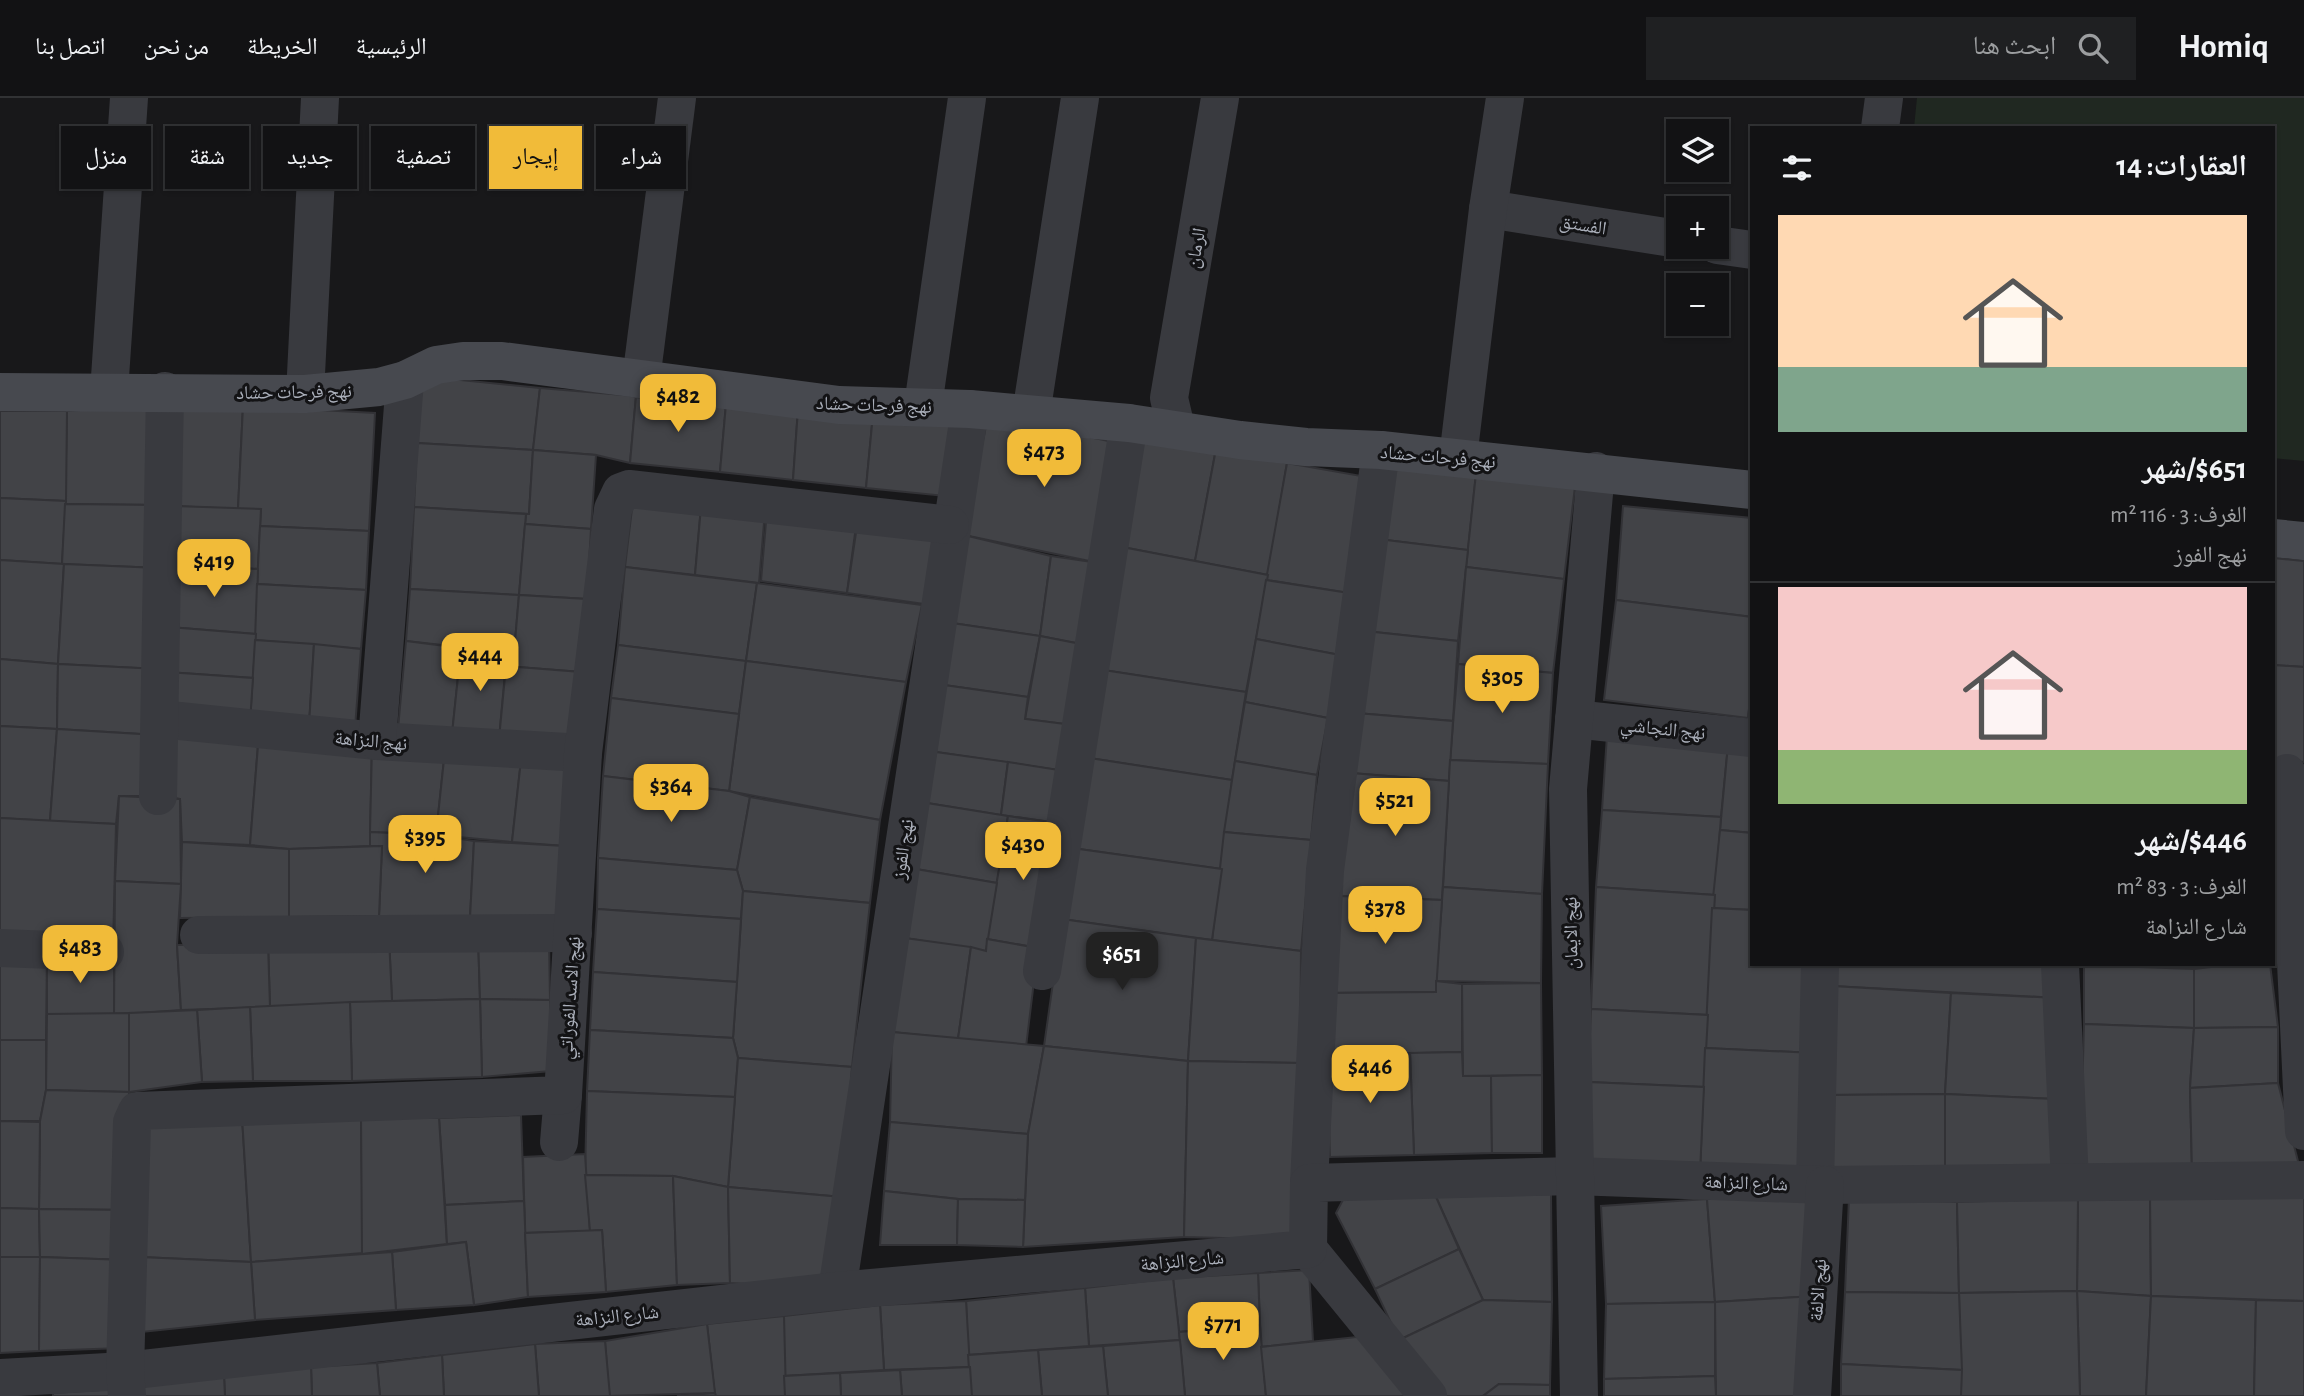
<!DOCTYPE html>
<html lang="ar">
<meta charset="utf-8">
<style>
:root{--surface:#121214;--page:#1f2022;--text:#f1f3f6;--muted:#9c9ea0;--line:#313234;--accent:#f1bb39}
body{margin:0;font-family:"Alegreya Sans","Noto Naskh Arabic",sans-serif;background:var(--page);color:var(--text);direction:rtl;height:100vh;display:flex;flex-direction:column;font-size:26px;white-space:nowrap}
*{box-sizing:border-box;margin:0}
p{font-size:23px;color:var(--muted)}
.icon{flex:none;width:38px;height:38px;fill:none;stroke:currentColor;stroke-width:2;stroke-linecap:round;stroke-linejoin:round}
.map{position:relative;flex:1;overflow:hidden;direction:ltr}
.drawer{position:absolute;left:1750px;top:28px;width:525px;height:840px;display:flex;flex-direction:column;background:var(--surface);border-radius:0px;box-shadow:0 2px 5px #0004,0 0 0 2px var(--line);direction:rtl}
.drawer>*{flex:none}
.hud{position:absolute;left:21px;top:28px;width:665px;height:63px;direction:rtl;display:flex;gap:14px}
.fabs{position:absolute;left:1666px;top:21px;display:grid;gap:14px}
.fabs a{display:grid;place-items:center;width:63px;height:63px;border-radius:0px;background:var(--surface);box-shadow:0 2px 5px #0004,0 0 0 2px var(--line);font-size:35px}
.price{position:absolute;translate:-50% -60px;padding:0 16px;border-radius:14px;background:var(--accent);color:#111;font-size:23px;line-height:46px;filter:drop-shadow(0 2px 4px #0008)}
.price::after{content:'';position:absolute;left:50%;top:42px;width:21px;height:16px;margin-left:-10px;background:inherit;clip-path:polygon(0 0,100% 0,50% 100%)}
.price.active{background:#222;color:#fff}
ul{padding:0;list-style:none}
li{display:grid;align-content:center;gap:14px;height:371px;padding:0 28px}
li+li{border-top:2px solid var(--line)}
li span{display:grid;place-items:center;height:217px;border-radius:0px;color:#555}
li>.icon{margin-inline-start:auto}
span .icon{width:126px;height:126px;fill:#fffc;stroke-width:1}
li b{font-size:30px}
h2{display:flex;justify-content:space-between;align-items:center;height:84px;padding:0 28px;font-size:30px}
.pill{padding:0 24px;border-radius:0px;background:var(--surface);box-shadow:0 2px 5px #0004,0 0 0 2px var(--line);font-size:24px;line-height:63px}
.pill.active{background:var(--accent);color:#111}
header{display:flex;align-items:center;gap:42px;box-sizing:border-box;height:98px;padding:0 35px;background:var(--surface);border-bottom:2px solid var(--line)}
header strong{font-size:33px}
nav{display:flex;gap:38px;margin-inline-start:auto;font-size:24px}
.search{width:490px;height:63px;background:var(--page);display:flex;align-items:center;gap:18px;box-sizing:border-box;padding:0 24px;border-radius:0px;color:var(--muted);font-size:26px}
.map>svg:first-child{display:block}
</style>
<header>
<strong>Homiq</strong>
<div class="search"><svg class="icon" aria-label="search" viewBox="0 0 24 24"><circle cx="10" cy="10" r="6"/><path d="M15 15l6 6"/></svg>ابحث هنا</div>
<nav><a>الرئيسية</a><a>الخريطة</a><a>من نحن</a><a>اتصل بنا</a></nav>
</header>
<div class="map">
<svg width="2304" height="1298" viewBox="0 0 2304 1298">
<rect width="100%" height="100%" fill="#18181a"/>
<path fill="#202821" d="M1917,0H2304V363L2273,360V30H1914Z"/>
<g fill="#424347" stroke="#323236" stroke-width="2">
<path d="M421,278L540,290L533,352L417,345Z"/>
<path d="M540,290L636,298L630,365L596,357L533,352Z"/>
<path d="M636,298L726,306L720,374L630,365Z"/>
<path d="M173,306L243,308L238,411L174,408Z"/>
<path d="M726,306L798,311L793,382L720,374Z"/>
<path d="M149,307L158,407L65,406L67,313Z"/>
<path d="M243,308L375,315L369,433L260,428L261,411H238Z"/>
<path d="M798,311L873,316L866,390L793,382Z"/>
<path d="M0,313H67L66,403L0,400Z"/>
<path d="M873,316L952,325L945,398L866,390Z"/>
<path d="M988,318L1123,346L1099,465L964,437Z"/>
<path d="M1135,336L1216,351L1195,463L1117,448Z"/>
<path d="M417,345L533,352L529,416L414,409Z"/>
<path d="M1216,351L1287,365L1268,477L1195,463Z"/>
<path d="M533,352L596,357L591,431L525,426L526,416H529Z"/>
<path d="M1390,353L1477,366L1468,452L1378,441Z"/>
<path d="M1287,365L1367,379L1349,495L1266,482Z"/>
<path d="M1477,366L1576,380L1564,481L1466,469Z"/>
<path d="M0,400L66,403L62,466L0,462Z"/>
<path d="M633,402L701,409L695,477L625,469Z"/>
<path d="M65,406L158,407L159,470L62,466Z"/>
<path d="M174,408L261,411L258,471L173,466Z"/>
<path d="M1623,408L1752,420V519L1616,502Z"/>
<path d="M414,409L526,416L519,497L410,491Z"/>
<path d="M701,409L765,413L759,485L695,477Z"/>
<path d="M767,412L857,421L847,495L761,483Z"/>
<path d="M858,421L935,432L924,506L847,495Z"/>
<path d="M525,426L591,431L587,501L519,497Z"/>
<path d="M260,428L369,433L366,492L257,486Z"/>
<path d="M964,437L1051,458L1040,538L952,525Z"/>
<path d="M1378,441L1468,452L1458,543L1365,533Z"/>
<path d="M1117,448L1268,477L1246,594L1097,571Z"/>
<path d="M1051,458L1099,465L1086,547L1040,538Z"/>
<path d="M2273,460L2304,463V569L2273,567Z"/>
<path d="M0,462L64,466L58,566L0,561Z"/>
<path d="M64,466L159,470L157,571L58,566Z"/>
<path d="M173,466L258,471L256,536L169,529Z"/>
<path d="M625,469L757,485L746,563L618,547Z"/>
<path d="M1466,469L1564,481L1553,575L1458,566Z"/>
<path d="M1266,482L1349,495L1340,557L1256,541Z"/>
<path d="M757,485L922,507L906,584L746,563Z"/>
<path d="M257,486L366,492L361,551L255,542Z"/>
<path d="M410,491L519,497L514,555L406,543Z"/>
<path d="M519,497L587,501L581,574L506,568L507,554L514,555Z"/>
<path d="M1616,502L1752,519V586L1748,620L1604,602Z"/>
<path d="M952,525L1040,538L1028,599L944,587Z"/>
<path d="M169,529L256,536L253,580L167,574Z"/>
<path d="M1365,533L1458,543L1453,623L1356,615Z"/>
<path d="M1040,538L1086,547L1073,627L1025,621Z"/>
<path d="M1256,541L1340,557L1328,620L1245,604Z"/>
<path d="M255,542L314,546L309,627L250,624Z"/>
<path d="M406,543L461,550L452,636L398,631Z"/>
<path d="M314,546L361,551L355,630L309,627Z"/>
<path d="M618,547L746,563L739,616L611,600Z"/>
<path d="M461,550L507,554L499,641L452,636Z"/>
<path d="M0,561L58,566L57,631L0,628Z"/>
<path d="M746,563L906,584L880,722L729,693Z"/>
<path d="M58,566L159,571L157,637L57,631Z"/>
<path d="M1458,566L1553,575L1548,666L1450,662Z"/>
<path d="M2273,567L2304,569V664L2273,662Z"/>
<path d="M506,568L581,574L576,649L499,641Z"/>
<path d="M1097,571L1246,594L1232,682L1083,659Z"/>
<path d="M167,574L253,580L250,624L164,618Z"/>
<path d="M1752,586V620H1748Z"/>
<path d="M944,587L1028,599L1025,621L1073,627L1065,673L936,654Z"/>
<path d="M611,600L739,616L729,693L603,678Z"/>
<path d="M1245,604L1328,620L1317,677L1235,663Z"/>
<path d="M1356,615L1453,623L1449,683L1351,675Z"/>
<path d="M160,627L259,635L250,747L182,744L180,701L159,697Z"/>
<path d="M0,628L57,631L50,723L0,720Z"/>
<path d="M57,631L157,637L156,698H119L116,726L50,723Z"/>
<path d="M259,635L372,647L370,748L289,751L250,747Z"/>
<path d="M1607,637L1728,647L1721,719L1602,712Z"/>
<path d="M372,647L445,652L436,737L370,734Z"/>
<path d="M1728,647L1752,649V735L1720,732Z"/>
<path d="M445,652L521,662L512,744L436,737Z"/>
<path d="M936,654L1008,664L1001,717L927,705Z"/>
<path d="M1083,659L1232,682L1222,771L1072,750Z"/>
<path d="M521,662L571,668L565,748L512,744Z"/>
<path d="M1450,662L1548,666L1542,796L1443,789Z"/>
<path d="M1235,663L1317,677L1311,742L1224,734Z"/>
<path d="M1008,664L1065,673L1058,725L1001,717Z"/>
<path d="M1351,675L1449,683L1442,802L1338,798Z"/>
<path d="M603,678L729,693L750,699L737,772L598,760Z"/>
<path d="M119,698L180,701L181,786L115,783Z"/>
<path d="M750,699L880,722L870,805L743,793L737,772Z"/>
<path d="M927,705L1008,718L997,785L916,771Z"/>
<path d="M1602,712L1721,719L1715,797L1596,789Z"/>
<path d="M1008,718L1058,725L1038,850L987,841Z"/>
<path d="M0,720L116,726L113,850L0,845Z"/>
<path d="M1720,732L1752,735V812L1712,810Z"/>
<path d="M370,734L436,737L474,743L470,820L379,818L382,748H370Z"/>
<path d="M1224,734L1311,742L1301,853L1212,842Z"/>
<path d="M474,743L565,748L560,826L470,820Z"/>
<path d="M182,744L289,751V819L180,820Z"/>
<path d="M382,748L379,818L289,819V751Z"/>
<path d="M1072,750L1222,771L1212,842L1062,821Z"/>
<path d="M598,760L737,772L743,793L741,821L597,811Z"/>
<path d="M916,771L997,785L986,853L905,840Z"/>
<path d="M115,783L181,786L177,847L181,912L114,917Z"/>
<path d="M1443,789L1542,796L1541,885L1436,883Z"/>
<path d="M1596,789L1715,797L1708,917L1591,911Z"/>
<path d="M743,793L870,805L852,969L738,960L733,940Z"/>
<path d="M1338,798L1442,802L1436,894L1325,895Z"/>
<path d="M2273,807H2286L2273,850Z"/>
<path d="M1712,810L1752,812V866H1813L1815,955L1705,950Z"/>
<path d="M597,811L741,821L737,884L593,874Z"/>
<path d="M1062,821L1196,840L1188,963L1044,948Z"/>
<path d="M478,837L480,901L392,903L389,840Z"/>
<path d="M478,837L549,840L550,902L480,901Z"/>
<path d="M389,840L392,903L270,909L268,845Z"/>
<path d="M905,840L971,849L958,941L892,934Z"/>
<path d="M1196,840L1301,853L1300,965L1188,963Z"/>
<path d="M987,841L1038,850L1026,949L958,941L971,849L986,853Z"/>
<path d="M268,845L270,909L181,912L177,847Z"/>
<path d="M0,856L47,857L46,942H0Z"/>
<path d="M47,857L114,859V917L47,916Z"/>
<path d="M1832,866H2060L2058,900L1832,888Z"/>
<path d="M2194,866V871L2084,867V866Z"/>
<path d="M2194,866H2236L2194,871Z"/>
<path d="M2236,866H2270L2278,929L2194,930V871Z"/>
<path d="M2084,867L2194,871V930L2084,926Z"/>
<path d="M593,874L737,884L733,940L590,932Z"/>
<path d="M1436,883L1462,886V954L1327,957L1325,895L1436,894Z"/>
<path d="M1541,885L1542,977L1463,978L1462,886Z"/>
<path d="M1832,888L1951,895L1945,996L1830,997Z"/>
<path d="M1951,895L2058,900L2056,1001L1945,996Z"/>
<path d="M480,901L550,902L551,973L482,979Z"/>
<path d="M480,901L482,979L352,983L350,904Z"/>
<path d="M350,904L352,983H253L250,909Z"/>
<path d="M250,909L253,983L202,984L197,912Z"/>
<path d="M1591,911L1708,917L1704,989L1588,984Z"/>
<path d="M197,912L202,984L129,994V915Z"/>
<path d="M129,915V994L46,992L47,916Z"/>
<path d="M2084,926L2194,930L2190,990L2192,1073L2080,1069Z"/>
<path d="M2278,929V985L2190,990L2194,930Z"/>
<path d="M590,932L733,940L738,960L735,999L587,993Z"/>
<path d="M892,934L1044,948L1028,1036L890,1024Z"/>
<path d="M0,942H46V992L40,1023H0Z"/>
<path d="M1044,948L1188,963L1184,1139L1023,1149L1028,1036Z"/>
<path d="M1705,950L1815,955L1810,1079L1700,1074Z"/>
<path d="M1462,954L1463,978H1491L1492,1055L1414,1057L1410,955Z"/>
<path d="M1410,955L1414,1057L1330,1059L1327,957Z"/>
<path d="M738,960L852,969L842,1099L728,1089Z"/>
<path d="M1188,963L1300,965L1297,1142L1184,1139Z"/>
<path d="M1542,977V1055H1492L1491,978Z"/>
<path d="M1588,984L1704,989L1700,1074L1584,1069Z"/>
<path d="M2278,985L2300,1071L2192,1073L2190,990Z"/>
<path d="M46,992L129,994L128,1112L39,1111L40,1023Z"/>
<path d="M587,993L735,999L728,1089L673,1078L585,1077Z"/>
<path d="M1945,996L2056,1001V1071H1945Z"/>
<path d="M1945,996V1071H1832L1830,997Z"/>
<path d="M138,1017L242,1019L251,1164L140,1159Z"/>
<path d="M521,1017L524,1103L445,1107L439,1020Z"/>
<path d="M361,1018L363,1155L251,1164L242,1019Z"/>
<path d="M361,1018L439,1020L447,1146L362,1156Z"/>
<path d="M0,1023L40,1024L39,1111L0,1110Z"/>
<path d="M890,1024L1028,1036L1025,1102L958,1101L884,1093Z"/>
<path d="M585,1056L590,1133L525,1135L523,1059Z"/>
<path d="M585,1077L673,1078L677,1187L606,1194L602,1132L590,1133Z"/>
<path d="M673,1078L728,1089L730,1185L677,1187Z"/>
<path d="M728,1089L842,1099L826,1191L730,1185Z"/>
<path d="M884,1093L958,1101L957,1147H880Z"/>
<path d="M1551,1096L1552,1204L1483,1202L1436,1099Z"/>
<path d="M1345,1098L1436,1099L1459,1151L1375,1191L1336,1115Z"/>
<path d="M2150,1098L2151,1198L2077,1193L2078,1100Z"/>
<path d="M2150,1098H2304V1203L2151,1198Z"/>
<path d="M1849,1100L1957,1104L1959,1195L1845,1194Z"/>
<path d="M2078,1100L2077,1193L1959,1195L1957,1104Z"/>
<path d="M958,1101L1025,1102L1023,1149L957,1147Z"/>
<path d="M1707,1101L1715,1204L1606,1206L1601,1108Z"/>
<path d="M1707,1101H1829L1830,1197L1715,1204Z"/>
<path d="M524,1103L528,1199L474,1207L466,1144L447,1146L445,1107Z"/>
<path d="M0,1110L39,1111L40,1159H0Z"/>
<path d="M39,1111L128,1112L126,1162L40,1159Z"/>
<path d="M602,1132L606,1194L528,1199L525,1135Z"/>
<path d="M466,1144L474,1207L396,1212L392,1154Z"/>
<path d="M1459,1151L1483,1202L1399,1242L1375,1191Z"/>
<path d="M392,1154L396,1212L255,1222L251,1164Z"/>
<path d="M0,1159H40L39,1253L0,1255Z"/>
<path d="M40,1159L126,1162L122,1250L39,1253Z"/>
<path d="M140,1159L251,1164L255,1222L142,1234Z"/>
<path d="M1309,1172L1313,1243L1261,1249L1258,1175Z"/>
<path d="M1258,1175L1260,1227L1179,1234L1173,1180Z"/>
<path d="M1173,1180L1180,1242L1089,1248L1085,1190Z"/>
<path d="M1085,1190L1089,1248L968,1257L966,1203Z"/>
<path d="M2077,1193L2151,1198L2146,1298H2080Z"/>
<path d="M2077,1193L2080,1298H1961L1959,1195Z"/>
<path d="M1845,1194L1959,1195L1962,1272L1841,1266Z"/>
<path d="M1830,1197L1805,1298H1716L1715,1204Z"/>
<path d="M2151,1198L2256,1202L2254,1298H2146Z"/>
<path d="M1483,1202L1552,1204L1550,1287L1499,1286L1483,1298H1444L1399,1242Z"/>
<path d="M2256,1202L2304,1203V1298H2254Z"/>
<path d="M966,1203L970,1269L884,1272L880,1207Z"/>
<path d="M1715,1204V1278L1604,1281L1606,1206Z"/>
<path d="M880,1207L884,1272L784,1278V1218Z"/>
<path d="M784,1218L786,1298H715L707,1226Z"/>
<path d="M707,1226L715,1295L609,1298L605,1243Z"/>
<path d="M1260,1227L1266,1298H1185L1179,1234Z"/>
<path d="M1376,1237L1408,1298H1266L1261,1249Z"/>
<path d="M1180,1242L1185,1298H1108L1103,1248Z"/>
<path d="M605,1243L610,1298H539L535,1246Z"/>
<path d="M535,1246L539,1298H444L442,1257Z"/>
<path d="M1103,1248L1108,1298H1042L1038,1252Z"/>
<path d="M1038,1252L1042,1298H971L968,1257Z"/>
<path d="M442,1257L444,1298H380L377,1265Z"/>
<path d="M377,1265L380,1298H312L311,1269Z"/>
<path d="M1841,1266L1962,1272L1961,1298H1841Z"/>
<path d="M311,1269L312,1298H225L224,1278Z"/>
<path d="M970,1269L972,1298H902L900,1272Z"/>
<path d="M900,1272L902,1298H841L840,1275Z"/>
<path d="M840,1275L841,1298H785L784,1278Z"/>
<path d="M224,1278L225,1298H139V1289Z"/>
<path d="M1715,1278L1716,1298H1604V1281Z"/>
<path d="M1499,1286L1550,1287V1298H1483Z"/>
<path d="M116,1291L117,1298H53V1295Z"/>
<path d="M715,1295L716,1298H677Z"/>
</g>
<g fill="none" stroke-linecap="round" stroke-linejoin="round">
<g stroke="#393a3f" stroke-width="38">
<path d="M1880,30L1884,0"/>
<path d="M1488,111L1678,141"/>
<path d="M1717,147L1752,152"/>
<path d="M641,282L677,0"/>
<path d="M109,294L129,0"/>
<path d="M305,296L320,0"/>
<path d="M923,308L967,0"/>
<path d="M1031,316L1080,0"/>
<path d="M1176,330L1169,300L1220,0"/>
<path d="M1458,360L1488,111L1505,0"/>
<path d="M160,621L377,643L583,655"/>
<path d="M1574,621L1752,640"/>
<path d="M377,643L405,282"/>
<path d="M2287,675L2304,1033"/>
<path d="M158,698L165,293"/>
<path d="M199,837L573,835"/>
<path d="M0,850L105,854"/>
<path d="M2060,866L2070,1084"/>
<path d="M1042,873L1129,325"/>
<path d="M559,1044L563,997"/>
<path d="M1309,1085L1325,772L1381,352"/>
<path d="M1815,1086L1820,866"/>
<path d="M1308,1151L1428,1298"/>
<path d="M837,1193L970,311"/>
<path d="M0,1280L125,1273L837,1193L1308,1151L1309,1085L1574,1078L1825,1087L2304,1082"/>
<path d="M127,1298L125,1273L132,1024L137,1013L563,997L583,655L613,411L621,394L629,391L950,427"/>
<path d="M1579,1298L1568,691L1596,373"/>
<path d="M1812,1298L1825,1087"/>
</g>
<g stroke="#47494f" stroke-width="38">
<path d="M0,294L305,296L379,289L405,282L436,267L463,263H502L839,307L970,311L1129,325L1240,342L1306,349L1381,352L1752,392"/>
<path d="M2273,440L2304,443"/>
</g>
</g>
<g text-anchor="middle" stroke-width="6" stroke-linejoin="round" paint-order="stroke">
<g font-size="19" fill="#aaafba" stroke="#131315">
<text transform="translate(1583 126) rotate(9)" y="7">الفستق</text>
<text transform="translate(1195 150) rotate(-80)" y="7">الرمان</text>
<text transform="translate(294 293) rotate(-1)" y="7">نهج فرحات حشاد</text>
<text transform="translate(874 306) rotate(2)" y="7">نهج فرحات حشاد</text>
<text transform="translate(1438 358) rotate(5)" y="7">نهج فرحات حشاد</text>
<text transform="translate(1663 630) rotate(6)" y="7">نهج النجاشي</text>
<text transform="translate(371 642) rotate(5)" y="7">نهج النزاهة</text>
<text transform="translate(902 751) rotate(-82)" y="7">نهج الفوز</text>
<text transform="translate(1570 835) rotate(-91)" y="7">نهج الايمان</text>
<text transform="translate(569 900) rotate(-86)" y="7">نهج الاسد الفوراتي</text>
<text transform="translate(1746 1084) rotate(2)" y="7">شارع النزاهة</text>
<text transform="translate(1182 1162) rotate(-5)" y="7">شارع النزاهة</text>
<text transform="translate(1817 1192) rotate(-86)" y="7">نهج الالفة</text>
<text transform="translate(617 1217) rotate(-6)" y="7">شارع النزاهة</text>
</g>
</g>
</svg>
<div class="fabs">
<a><svg class="icon" aria-label="layers" viewBox="0 0 24 24"><path d="M12 4l9 5-9 5-9-5zM3 14l9 5 9-5"/></svg></a>
<a>+</a>
<a>−</a>
</div>
<b class="price" style="left:678px;top:336px">$482</b>
<b class="price" style="left:1044px;top:391px">$473</b>
<b class="price" style="left:214px;top:501px">$419</b>
<b class="price" style="left:480px;top:595px">$444</b>
<b class="price" style="left:1502px;top:617px">$305</b>
<b class="price" style="left:671px;top:726px">$364</b>
<b class="price" style="left:1395px;top:740px">$521</b>
<b class="price" style="left:425px;top:777px">$395</b>
<b class="price" style="left:1023px;top:784px">$430</b>
<b class="price" style="left:1385px;top:848px">$378</b>
<b class="price" style="left:80px;top:887px">$483</b>
<b class="price active" style="left:1122px;top:894px">$651</b>
<b class="price" style="left:1370px;top:1007px">$446</b>
<b class="price" style="left:1223px;top:1264px">$771</b>
<div class="hud">
<a class="pill">شراء</a>
<a class="pill active">إيجار</a>
<a class="pill">تصفية</a>
<a class="pill">جديد</a>
<a class="pill">شقة</a>
<a class="pill">منزل</a>
</div>
<section class="drawer">
<h2>العقارات: 14<svg class="icon" aria-label="filters" viewBox="0 0 24 24"><path d="M4 7h16M4 17h16"/><circle cx="9" cy="7" r="2"/><circle cx="15" cy="17" r="2"/></svg></h2>
<ul>
<li><span style="background:linear-gradient(#ffd9b3 70%,#7fa58c 0)"><svg class="icon" aria-label="home" viewBox="0 0 24 24"><path d="M3 11l9-7 9 7M6 9v11h12V9"/></svg></span><div><b>$651/شهر</b><p>الغرف: 3 · 116 m²</p><p>نهج الفوز</p></div></li>
<li><span style="background:linear-gradient(#f6c9c9 75%,#8fb573 0)"><svg class="icon" aria-label="home" viewBox="0 0 24 24"><path d="M3 11l9-7 9 7M6 9v11h12V9"/></svg></span><div><b>$446/شهر</b><p>الغرف: 3 · 83 m²</p><p>شارع النزاهة</p></div></li>
</ul>
</section>
</div>
